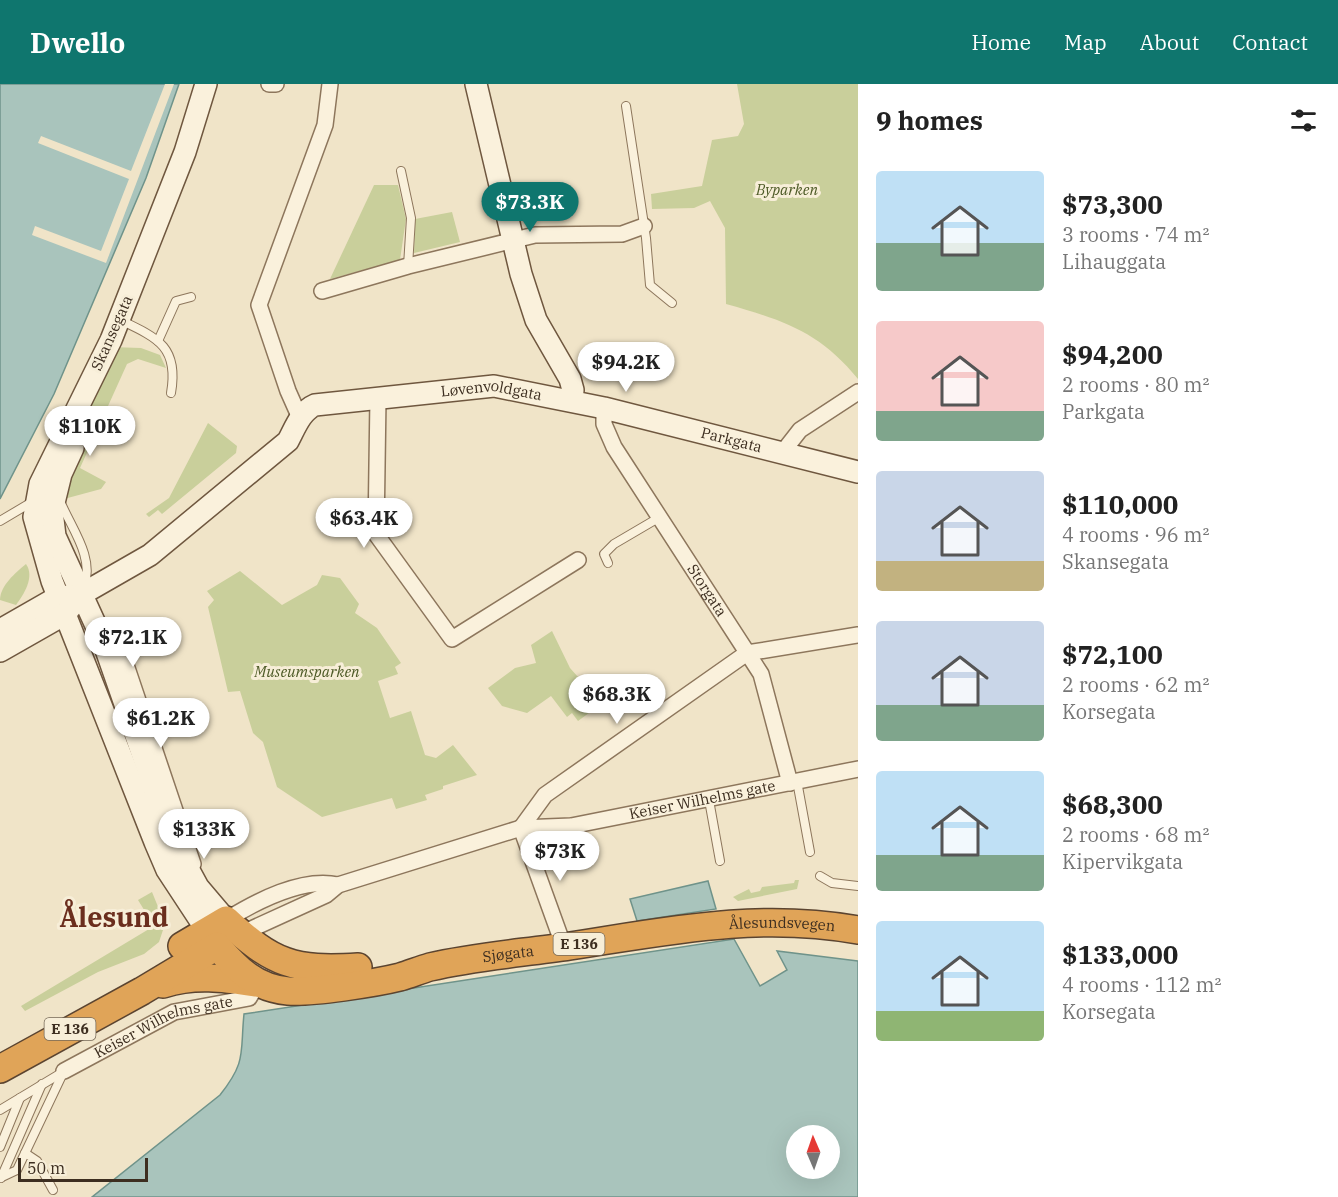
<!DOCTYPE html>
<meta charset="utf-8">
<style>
:root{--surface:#fff;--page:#f2f2f2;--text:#222;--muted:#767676;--accent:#0f766e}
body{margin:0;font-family:"IBM Plex Serif",serif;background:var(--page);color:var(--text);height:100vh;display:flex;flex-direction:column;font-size:22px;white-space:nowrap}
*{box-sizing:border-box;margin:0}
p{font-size:20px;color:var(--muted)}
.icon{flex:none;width:33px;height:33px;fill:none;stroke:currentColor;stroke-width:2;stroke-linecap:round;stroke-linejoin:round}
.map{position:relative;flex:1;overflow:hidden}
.side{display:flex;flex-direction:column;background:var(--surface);width:480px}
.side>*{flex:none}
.needle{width:39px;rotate:358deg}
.fabs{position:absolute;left:786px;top:1041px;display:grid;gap:12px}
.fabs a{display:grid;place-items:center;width:54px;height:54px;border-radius:50%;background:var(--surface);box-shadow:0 6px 24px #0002;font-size:30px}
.scale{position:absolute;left:18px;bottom:15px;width:130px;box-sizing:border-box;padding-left:6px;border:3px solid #3d2e20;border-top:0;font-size:16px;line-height:21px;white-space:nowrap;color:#3d2e20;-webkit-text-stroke:4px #f7eed8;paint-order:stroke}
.price{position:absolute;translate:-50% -51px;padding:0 14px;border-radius:21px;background:#fff;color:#222;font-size:20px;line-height:39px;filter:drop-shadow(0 2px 3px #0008)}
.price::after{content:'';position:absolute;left:50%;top:36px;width:18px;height:14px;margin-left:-9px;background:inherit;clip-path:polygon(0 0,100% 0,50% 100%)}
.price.active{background:var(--accent);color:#fff}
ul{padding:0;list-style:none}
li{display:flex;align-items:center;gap:18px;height:150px;padding:0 18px}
li span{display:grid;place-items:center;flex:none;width:168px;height:120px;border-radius:6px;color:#555}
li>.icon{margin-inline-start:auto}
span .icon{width:72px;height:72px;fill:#fffc;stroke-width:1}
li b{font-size:26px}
h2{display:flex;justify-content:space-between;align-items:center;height:72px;padding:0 18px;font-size:26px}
header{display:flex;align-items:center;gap:36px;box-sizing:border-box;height:84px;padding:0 30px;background:var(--accent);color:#fff}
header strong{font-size:28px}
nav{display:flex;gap:33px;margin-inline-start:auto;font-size:21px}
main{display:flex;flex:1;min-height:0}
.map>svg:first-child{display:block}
</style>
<header>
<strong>Dwello</strong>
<nav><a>Home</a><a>Map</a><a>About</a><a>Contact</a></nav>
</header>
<main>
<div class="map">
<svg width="858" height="1113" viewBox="0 0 858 1113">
<rect width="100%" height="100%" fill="#f0e4c8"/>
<g fill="#c9cf9b">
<path d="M737,0H858V295C820,248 783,236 726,220L725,144L710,117L694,124L652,125L651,110L702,102L712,56L738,52L744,40Z"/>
<path d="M374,101H398L406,135L400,176L330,195Z"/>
<path d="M452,128L460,158L414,169L415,135Z"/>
<path d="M111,263L141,264L160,271L166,284L138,275L127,280L80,384L106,398L101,405L38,422Z"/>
<path d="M208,339L237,362L236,369L162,430L158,426L149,433L146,430L169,414Z"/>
<path d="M26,480C35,493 24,510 16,521L0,516C0,502 15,489 26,480Z"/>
<path d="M240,487L282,521L317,501L322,491L340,494L359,520L355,529L377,544L401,579L395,583L398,590L378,597L390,634L411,627L425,671L436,674L453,661L477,691L443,702V705L425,711L427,716L396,725L392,714L322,733L277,703L263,658L253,649L240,607L228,608L208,523L214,516L207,507Z"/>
<path d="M552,547L570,584L587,603L581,608L593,626L578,637L572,629L567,633L551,612L527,629L502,622L488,604L515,584L536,579L531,561Z"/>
<path d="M795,796H799L797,805L738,817L733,813L749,805L751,809L760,807L762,803L794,799Z"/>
<path d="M152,808L165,840L159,858L144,870L98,888L25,927L21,922L154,842L138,816Z"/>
</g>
<g fill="#a9c4bc" stroke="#6f938a" stroke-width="1.5" fill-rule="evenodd">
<path d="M0,0H179L146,94L54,310L0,415Z"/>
<path d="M708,797L716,825L637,837L630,815Z"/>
<path d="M734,855L760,902L787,886L777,867L858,877V1113H92L220,1011C247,977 240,969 244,930ZM796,1052H830V1084H796Z"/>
</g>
<path fill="#f0e4c8" d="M165,0H174L106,179L32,151L35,142L101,167L129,95L38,59L41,52L131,87Z"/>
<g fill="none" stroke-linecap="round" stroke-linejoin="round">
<g stroke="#8d765c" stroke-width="10">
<g id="lane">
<path d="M626,22L646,154L650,201L672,219"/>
<path d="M401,87L411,134L408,182"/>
<path d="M120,236C158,254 179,263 171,309"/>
<path d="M158,257L176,217L191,213"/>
<path d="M60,417C71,444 95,473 84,503"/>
<path d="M0,437L32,418"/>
<path d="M608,479L604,470L614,460L660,433"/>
<path d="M797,697L810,768"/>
<path d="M709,716L720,777"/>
<path d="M820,792L832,799L858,802"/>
<path d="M0,1026L63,988"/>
<path d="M0,1063L20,1014"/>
<path d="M25,1069L37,1077L53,1106"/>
<path d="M0,1094L17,1086L64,987"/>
<path d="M1,1094L42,1000"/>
</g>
</g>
<g stroke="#8d765c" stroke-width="18">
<g id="street">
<path d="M269,0H276"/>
<path d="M322,207L408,182L535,151L622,150L644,142"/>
<path d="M378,314L376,450L452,555L578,476"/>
<path id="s1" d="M604,324V340L614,363L761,590L790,699"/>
<path d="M300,334L288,307L259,221L325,41L330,0"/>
<path d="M782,369L800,346L858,308"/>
<path d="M103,557L121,566L193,780"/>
<path d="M521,744L545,711L747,569L858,551"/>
<path d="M521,744L564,863"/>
<path d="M226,836C257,817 302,793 338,801"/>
<path id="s2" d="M236,852L326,811L338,801L521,744L571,742L858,685"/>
<path id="s3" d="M64,987L174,928L249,914L258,899"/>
</g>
</g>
<g stroke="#6f573f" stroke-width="24">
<g id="secondary">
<path d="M206,0L185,68L111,256L40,400L34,433L52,497L155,758L167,786L215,859"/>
<path d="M476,0L521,190L536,236L570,295L573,306L572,317"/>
<path d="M73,364L61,390L52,427L55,452L103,557L172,755L198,803L226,836"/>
<path d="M0,546L58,513L70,512"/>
<path id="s4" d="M0,567L65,530L82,510L150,471L288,357C295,344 301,327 315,321L494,302L604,324L858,388"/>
</g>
</g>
<g stroke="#5b4430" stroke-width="30">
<g id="highway">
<path d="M182,862L226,836C273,880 294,887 358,883"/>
<path d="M163,900C195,890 223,894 255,899"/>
<path id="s5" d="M0,985L142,907L217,862C237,885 255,904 288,907C311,909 376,899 400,893C410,890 420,886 430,883C476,872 524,869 570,862C668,847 758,828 858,846"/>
</g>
</g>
<use href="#lane" stroke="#faf1dc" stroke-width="8"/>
<use href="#street" stroke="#faf1dc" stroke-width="15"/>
<use href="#secondary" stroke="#faf1dc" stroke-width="21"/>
<use href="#highway" stroke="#e0a458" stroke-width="27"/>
</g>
<g text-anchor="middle" stroke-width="6" stroke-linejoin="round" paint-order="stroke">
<g fill="#f7eed8" stroke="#756857" stroke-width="1.5">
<rect x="553.5" y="849" width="51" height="22" rx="4.5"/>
<rect x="44.5" y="934" width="51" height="22" rx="4.5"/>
</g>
<g font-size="14" font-weight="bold" fill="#3d2e20">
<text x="579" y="865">E 136</text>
<text x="70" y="950">E 136</text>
</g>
<g font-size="15" font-style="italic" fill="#4d5a26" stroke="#f7eed8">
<text x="787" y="111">Byparken</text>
<text x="307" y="593">Museumsparken</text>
</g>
<g font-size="15" fill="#3d2e20" stroke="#f7eed8">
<text transform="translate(112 249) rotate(-66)" y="5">Skansegata</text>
<text dy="5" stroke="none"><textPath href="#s4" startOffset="582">Løvenvoldgata</textPath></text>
<text dy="5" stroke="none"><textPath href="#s4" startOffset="828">Parkgata</textPath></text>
<text dy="5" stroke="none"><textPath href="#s1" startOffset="212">Storgata</textPath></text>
<text dy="5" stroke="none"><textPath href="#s2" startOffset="490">Keiser Wilhelms gate</textPath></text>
<text dy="5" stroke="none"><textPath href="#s5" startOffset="836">Ålesundsvegen</textPath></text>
<text dy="5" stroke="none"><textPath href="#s5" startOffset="560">Sjøgata</textPath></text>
<text dy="5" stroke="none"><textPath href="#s3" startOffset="110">Keiser Wilhelms gate</textPath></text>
</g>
<g font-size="27" font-weight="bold" fill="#6b2e1e" stroke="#f7eed8">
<text x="114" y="843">Ålesund</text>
</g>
</g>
</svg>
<div class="fabs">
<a><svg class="needle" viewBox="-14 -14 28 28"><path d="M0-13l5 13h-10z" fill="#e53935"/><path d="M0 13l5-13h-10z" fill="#767676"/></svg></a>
</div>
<div class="scale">50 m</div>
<b class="price active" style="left:530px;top:149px">$73.3K</b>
<b class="price" style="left:626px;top:309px">$94.2K</b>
<b class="price" style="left:90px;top:373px">$110K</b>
<b class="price" style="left:364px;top:465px">$63.4K</b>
<b class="price" style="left:133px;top:584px">$72.1K</b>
<b class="price" style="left:617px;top:641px">$68.3K</b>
<b class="price" style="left:161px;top:665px">$61.2K</b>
<b class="price" style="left:204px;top:776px">$133K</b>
<b class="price" style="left:560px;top:798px">$73K</b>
</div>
<section class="side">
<h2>9 homes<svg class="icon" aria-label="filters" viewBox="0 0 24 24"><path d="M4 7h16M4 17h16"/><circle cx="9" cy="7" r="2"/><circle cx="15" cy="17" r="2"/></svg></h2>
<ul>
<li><span style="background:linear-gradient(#bfe0f5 60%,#7fa58c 0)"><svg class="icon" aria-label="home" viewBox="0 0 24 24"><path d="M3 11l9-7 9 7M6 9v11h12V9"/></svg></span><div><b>$73,300</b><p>3 rooms · 74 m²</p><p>Lihauggata</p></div></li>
<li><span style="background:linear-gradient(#f6c9c9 75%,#7fa58c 0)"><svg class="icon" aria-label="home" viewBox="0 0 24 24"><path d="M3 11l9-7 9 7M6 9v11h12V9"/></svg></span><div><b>$94,200</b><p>2 rooms · 80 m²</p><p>Parkgata</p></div></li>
<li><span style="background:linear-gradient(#c9d6e8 75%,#c2b280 0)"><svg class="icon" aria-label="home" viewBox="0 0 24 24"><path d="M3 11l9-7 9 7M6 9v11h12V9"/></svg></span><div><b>$110,000</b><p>4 rooms · 96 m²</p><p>Skansegata</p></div></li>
<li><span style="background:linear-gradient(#c9d6e8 70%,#7fa58c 0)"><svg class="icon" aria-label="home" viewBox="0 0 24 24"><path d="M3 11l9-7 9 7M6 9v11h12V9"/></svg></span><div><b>$72,100</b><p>2 rooms · 62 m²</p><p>Korsegata</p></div></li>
<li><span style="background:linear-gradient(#bfe0f5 70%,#7fa58c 0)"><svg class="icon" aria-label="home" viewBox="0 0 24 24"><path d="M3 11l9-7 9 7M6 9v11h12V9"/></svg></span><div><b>$68,300</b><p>2 rooms · 68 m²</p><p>Kipervikgata</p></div></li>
<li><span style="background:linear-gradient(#bfe0f5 75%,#8fb573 0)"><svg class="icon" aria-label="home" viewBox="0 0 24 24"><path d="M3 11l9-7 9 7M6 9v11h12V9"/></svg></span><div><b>$133,000</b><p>4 rooms · 112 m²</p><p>Korsegata</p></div></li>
</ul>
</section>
</main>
